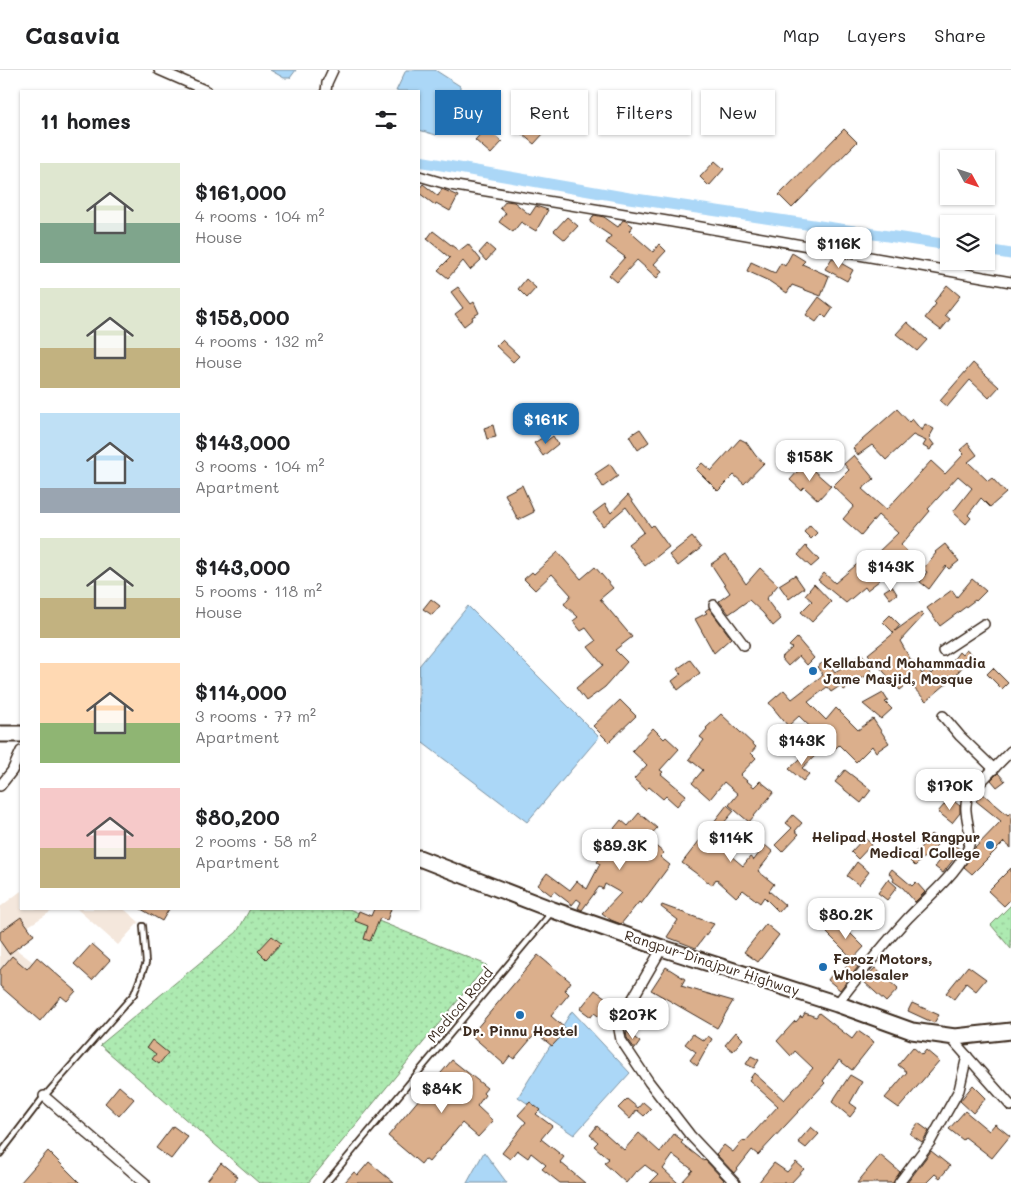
<!DOCTYPE html>
<meta charset="utf-8">
<style>
:root{--surface:#fff;--page:#f2f2f2;--text:#202124;--muted:#757577;--line:#e0e0e0;--accent:#1f6fb2}
body{margin:0;font-family:Mali,sans-serif;background:var(--page);color:var(--text);height:100vh;display:flex;flex-direction:column;font-size:19px;white-space:nowrap}
*{box-sizing:border-box;margin:0}
p{font-size:16px;color:var(--muted)}
.icon{flex:none;width:28px;height:28px;fill:none;stroke:currentColor;stroke-width:2;stroke-linecap:round;stroke-linejoin:round}
.map{position:relative;flex:1;overflow:hidden}
.sheet{position:absolute;left:20px;top:20px;width:400px;height:820px;display:flex;flex-direction:column;background:var(--surface);border-radius:0px;box-shadow:0 1px 4px #0004}
.sheet>*{flex:none}
.hud{position:absolute;left:435px;top:20px;width:475px;height:45px;display:flex;gap:10px}
.needle{width:32px;rotate:130deg}
.controls{position:absolute;left:940px;top:80px;display:grid;gap:10px}
.controls a{display:grid;place-items:center;width:55px;height:55px;border-radius:0px;background:var(--surface);box-shadow:0 1px 4px #0004;font-size:25px}
.price{position:absolute;translate:-50% -42px;padding:0 11px;border-radius:10px;background:#fff;color:#222;font-size:16px;line-height:32px;filter:drop-shadow(0 1px 2px #0008)}
.price::after{content:'';position:absolute;left:50%;top:30px;width:15px;height:11px;margin-left:-8px;background:inherit;clip-path:polygon(0 0,100% 0,50% 100%)}
.price.active{background:var(--accent);color:#fff}
ul{padding:0;list-style:none}
li{display:flex;align-items:center;gap:15px;height:125px;padding:0 20px}
li span{display:grid;place-items:center;flex:none;width:140px;height:100px;border-radius:0px;color:#555}
li>.icon{margin-inline-start:auto}
span .icon{width:60px;height:60px;fill:#fffc;stroke-width:1}
li b{font-size:21px}
h2{display:flex;justify-content:space-between;align-items:center;height:60px;padding:0 20px;font-size:21px}
.chip{padding:0 18px;border-radius:0px;background:var(--surface);box-shadow:0 1px 4px #0004;font-size:18px;line-height:45px}
.chip.active{background:var(--accent);color:#fff}
header{display:flex;align-items:center;gap:30px;box-sizing:border-box;height:70px;padding:0 25px;background:var(--surface);border-bottom:1px solid var(--line)}
header strong{font-size:24px}
nav{display:flex;gap:28px;margin-inline-start:auto;font-size:18px}
.map>svg:first-child{display:block}
</style>
<header>
<strong>Casavia</strong>
<nav><a>Map</a><a>Layers</a><a>Share</a></nav>
</header>
<div class="map">
<svg width="1011" height="1113" viewBox="0 0 1011 1113">
<defs>
<pattern id="park-dots" width="8" height="8" patternUnits="userSpaceOnUse" patternTransform="scale(1.25)"><rect width="8" height="8" fill="#adeab1"/><path d="M2 2h.1M6 6h.1" fill="none" stroke="#96c998" stroke-width="1.8" stroke-linecap="round"/></pattern>
</defs>
<rect width="100%" height="100%" fill="#fff"/>
<filter id="ink" filterUnits="userSpaceOnUse"><feTurbulence type="fractalNoise" baseFrequency=".02" numOctaves="2"/><feDisplacementMap in="SourceGraphic" scale="10" xChannelSelector="R" yChannelSelector="G"/><feConvolveMatrix kernelMatrix="1 2 1 2 8 2 1 2 1" color-interpolation-filters="sRGB"/></filter>
<g filter="url(#ink)">
<g fill="#f4e7dc">
<path d="M21,821V839H55L5,871L61,913L0,916V837Z"/>
<path d="M77,839H124L139,852L118,875Z"/>
</g>
<g fill="url(#park-dots)" stroke="#748a68">
<path d="M1011,835V879L991,855Z"/>
<path d="M250,839H349L487,895L308,1113H259L100,975L237,862Z"/>
</g>
<g fill="#abd7f7" stroke="#7e92a0">
<path d="M270,0H296L290,8H284Z"/>
<path d="M406,0H435L460,16C461,31 448,55 436,65L419,60V21H396Z"/>
<path d="M468,536L599,667L527,752L419,670V596Z"/>
<path d="M572,941L630,1003L574,1065L518,1027Z"/>
<path d="M484,1082L507,1113H467Z"/>
</g>
<g fill="none" stroke-linecap="round" stroke-linejoin="round">
<g stroke="#abd7f7" stroke-width="11">
<path d="M419,91L629,128L949,175"/>
<path d="M986,180L1011,184"/>
</g>
</g>
<g fill="#dbaf8c" stroke="#3b2a1e">
<path d="M527,48L544,63L534,74L517,60Z"/>
<path d="M486,58L502,72L491,84L475,70Z"/>
<path d="M844,59L857,72L792,138L779,125Z"/>
<path d="M715,91L724,99L709,116L700,107Z"/>
<path d="M423,114L438,126L442,119L458,126L450,141L436,133L435,135L419,123V119Z"/>
<path d="M506,131L514,132L530,145L536,136L548,140L536,161L521,152L513,162L499,152L506,143L500,138Z"/>
<path d="M594,145L604,147L618,157L623,150L626,151L633,156L629,161L653,182L659,174L666,181L654,194L662,201L657,208L637,190L617,212L609,205L625,187L606,173L611,166L590,152Z"/>
<path d="M567,147L578,156L565,170L554,161Z"/>
<path d="M433,161L459,181L468,174L481,190L470,200L463,191L448,208L438,200L450,188L427,169Z"/>
<path d="M487,174L495,181L486,191L479,183Z"/>
<path d="M792,183L805,191L802,194L829,206L821,226L792,215L787,223L769,211L747,201L751,192L775,203L781,193L785,196Z"/>
<path d="M832,188L853,200L847,211L825,199Z"/>
<path d="M526,209L536,218L527,228L518,219Z"/>
<path d="M947,215L960,226L945,245L950,249L941,260L925,248L936,234L934,232Z"/>
<path d="M458,217L471,234L474,232L479,243L472,247L473,249L464,256L455,244L463,238L451,222Z"/>
<path d="M819,227L833,238L826,248L822,244L816,252L806,245Z"/>
<path d="M907,252L927,270L917,281L896,264Z"/>
<path d="M502,270L519,286L513,292L496,276Z"/>
<path d="M973,293L999,317L989,328L970,310L947,337L940,331Z"/>
<path d="M897,339L909,352L912,349L922,361L925,354L934,359L929,368L935,376L933,375L930,380L923,376L926,371L913,365L886,390L872,375L858,385L853,378Z"/>
<path d="M493,355L496,367L487,369L484,358Z"/>
<path d="M640,359L649,372L638,380L629,366Z"/>
<path d="M553,366L558,374L543,386L534,373L542,368L545,372Z"/>
<path d="M740,369L746,372L756,386L764,393L744,414L734,405L718,421L696,399L702,393L711,401Z"/>
<path d="M968,373L977,385L968,392L988,411L992,408L1006,423L990,437L981,428L968,445L971,448L966,454L953,442L972,418L958,406L928,439L930,441L901,475L910,485L893,502L876,484L898,463L878,445L861,465L843,449L854,436L833,416L849,400L844,394L854,385L874,409L862,419L886,440L931,391L945,404L964,384L960,380Z"/>
<path d="M805,393L831,416L818,430L804,417L801,420L790,410Z"/>
<path d="M610,394L618,406L603,417L595,404Z"/>
<path d="M522,415L534,442L518,450L505,424Z"/>
<path d="M628,425L651,457L653,455L669,477L645,496L628,474L644,462L626,437L603,456L593,443L605,434L611,443Z"/>
<path d="M810,455L817,463L811,469L804,462Z"/>
<path d="M692,467L701,478L678,496L669,485Z"/>
<path d="M945,474L959,491L949,499L946,496L929,519L920,512L927,502L923,499L936,483L935,482Z"/>
<path d="M806,476L819,490L811,497L798,485Z"/>
<path d="M558,482L581,509L595,497L613,518L600,529L632,567L615,580L627,592L605,617L586,631L576,618L603,595L588,577L596,571L586,558L581,561L573,551L578,547L564,534L571,525L552,504L535,520L524,509L532,502L534,504Z"/>
<path d="M726,484L746,514L760,498L778,515L766,529L781,549L773,556L763,543L749,530L729,544L719,531L730,523L711,494Z"/>
<path d="M862,490L879,511L867,520L865,517L846,533L818,510L824,503L835,513Z"/>
<path d="M795,505L804,518L789,529L779,515Z"/>
<path d="M972,509L986,521L976,531L975,530L940,556L927,538L952,520L957,527Z"/>
<path d="M814,514L831,532L812,552L801,542L812,531L805,525Z"/>
<path d="M892,516L897,524L890,529L884,521Z"/>
<path d="M431,529L440,536L432,545L423,539Z"/>
<path d="M709,538L731,568L714,583L695,549L707,543L705,541Z"/>
<path d="M921,542L924,545L900,571L912,592L914,591L922,604L927,599L931,604L941,592L947,598L959,582L962,585L966,580L975,587L968,596L965,594L951,610L926,631L909,613L900,620L868,584L894,563L883,552L890,545L900,555L895,561Z"/>
<path d="M797,568L814,588L807,595L799,586L788,596L781,588L792,578L789,576Z"/>
<path d="M862,584L872,602L844,620L840,616L831,622L827,617L808,632L826,650L836,638L858,660L873,649L889,673L876,682L872,676L856,692L839,675L834,680L799,646L788,656L769,633L784,620L792,629L823,605L817,597L826,590L835,602Z"/>
<path d="M690,590L700,603L678,620L672,611L681,604L677,599Z"/>
<path d="M993,598L1008,613L1002,619L987,604Z"/>
<path d="M883,623L888,631L885,632L892,639L881,649L863,634Z"/>
<path d="M620,630L636,646L609,672L593,656Z"/>
<path d="M721,644L756,677L751,683L756,688L740,705L754,717L760,711L774,722L749,752L729,735L738,724L724,712L710,729L692,713L703,700L689,689L704,670L700,667L707,659L706,658Z"/>
<path d="M653,658L664,669L666,667L679,679L660,700L663,702L661,704L686,725L677,736L666,726L663,729L649,717L646,720L634,709L647,695L632,681Z"/>
<path d="M810,680L815,686L802,698L809,704L803,711L789,699Z"/>
<path d="M845,700L871,720L861,733L835,712Z"/>
<path d="M998,703L1005,711L997,717L991,710Z"/>
<path d="M983,724L1008,745L1011,742V778L1004,772L972,804L964,797L974,779L1001,751L976,731Z"/>
<path d="M950,728L960,736V743L952,753L938,742Z"/>
<path d="M727,735L734,741L722,755L742,769L730,785L743,796L750,787L754,790L765,775L773,782L758,801L774,814L769,821L785,835L779,842L764,827L760,833L743,820L736,827L716,809L712,815L682,793Z"/>
<path d="M639,743L657,758L647,769L664,783L660,787L670,795L641,834L639,832L621,854L611,850L602,843L621,823L605,814L603,819L599,817L582,840L578,838L581,832L577,829L572,835L554,821L551,825L538,815L547,803L570,820L577,811L587,819L600,794L597,792L617,766L611,762L621,750L628,756Z"/>
<path d="M793,745L802,753L795,761L799,764L782,782L775,775L792,758L786,753Z"/>
<path d="M931,764L940,772L915,796L908,789L923,775L922,774Z"/>
<path d="M864,768L872,774L858,789L851,782Z"/>
<path d="M953,774L961,780L943,803L935,797Z"/>
<path d="M857,792L869,802L859,815L847,806Z"/>
<path d="M1011,798V829L1004,836L988,821Z"/>
<path d="M892,799L912,816L916,812L925,822L915,832L903,818L893,811L894,809L889,803Z"/>
<path d="M888,809L897,817L887,830L878,823Z"/>
<path d="M662,835L714,854L696,878L667,867L678,850L661,837Z"/>
<path d="M141,839H169L162,851Z"/>
<path d="M374,839H391L387,850L380,848L370,871L364,869L368,856L355,851L359,841L371,846Z"/>
<path d="M21,847L34,865L9,884L0,871V862Z"/>
<path d="M838,851L864,877L853,889L827,863Z"/>
<path d="M766,854L779,865L758,892L744,882Z"/>
<path d="M272,866L281,873L266,889L258,881Z"/>
<path d="M92,874L110,890L92,910L74,894Z"/>
<path d="M538,885L571,912L565,920L569,924L551,946L567,960L552,976L536,963L514,989L510,986L504,994L471,965Z"/>
<path d="M12,886L27,899L37,887L76,921L67,931L61,926L40,951L0,916V900Z"/>
<path d="M850,892L858,897L840,920L828,910L835,900L840,904Z"/>
<path d="M968,896L986,909L976,921L966,913L954,929L946,923Z"/>
<path d="M666,897L685,909L681,916L733,931L717,958L651,920Z"/>
<path d="M875,898L898,919L886,932L863,911Z"/>
<path d="M595,920L613,933L601,948L594,943L591,947L580,939Z"/>
<path d="M912,933L939,945L934,953L908,941Z"/>
<path d="M805,943L816,947L819,943L852,969L858,961L874,972L852,1000L839,990L823,1011L825,1013L758,1085L752,1080L734,1103L716,1084L724,1075L733,1082L743,1070L745,1072L778,1036L749,1010L754,1003L784,1030L813,998L795,981L791,986L777,971L795,951L796,952L801,946L802,948Z"/>
<path d="M626,961L640,972L635,979L627,968Z"/>
<path d="M736,962L743,969L733,981L725,975Z"/>
<path d="M693,964L704,971L708,966L712,969L697,996L690,990L696,982L685,974Z"/>
<path d="M152,970L168,983L159,994L152,989L156,984L147,977Z"/>
<path d="M913,977L922,985L926,980L939,991L899,1038L885,1028L907,1002L898,995Z"/>
<path d="M751,986L759,990L754,998L746,994Z"/>
<path d="M452,990L487,1018L483,1023L485,1025L477,1036L493,1051L478,1067L462,1053L429,1092L425,1089L421,1094L388,1066Z"/>
<path d="M850,1005L862,1012L850,1033L857,1038L850,1047L832,1032Z"/>
<path d="M973,1015L986,1028L973,1043L960,1031Z"/>
<path d="M119,1016L134,1029L119,1046L105,1033Z"/>
<path d="M627,1029L638,1038L643,1032L651,1039L644,1046L637,1040L630,1049L618,1038Z"/>
<path d="M530,1032L540,1040L536,1044L552,1056L541,1069L564,1087L560,1092L585,1113H560L542,1099L546,1095L531,1083L528,1088L517,1080L510,1089L502,1083L526,1052L518,1045Z"/>
<path d="M965,1041L989,1061L995,1054L1010,1066L992,1088L965,1067L963,1070L949,1059Z"/>
<path d="M918,1053L929,1061L922,1072L910,1064Z"/>
<path d="M173,1056L188,1067L171,1089L156,1078Z"/>
<path d="M597,1056L624,1080L639,1063L660,1082L674,1064L683,1071L681,1073L704,1091L705,1090L724,1110L721,1113H681L693,1100L673,1085L663,1099L678,1113H650L658,1105L645,1095L637,1102L636,1101L626,1113L604,1093L609,1089L594,1076L598,1072L590,1065Z"/>
<path d="M811,1057L819,1064L806,1078L798,1072Z"/>
<path d="M48,1081L80,1113H20Z"/>
<path d="M931,1081L950,1096L940,1108L935,1104L926,1113H907Z"/>
<path d="M880,1085L900,1102L893,1113H857Z"/>
<path d="M369,1092L394,1113H344L354,1102L358,1105Z"/>
<path d="M796,1092L804,1099L791,1113H758L774,1093L787,1102Z"/>
<path d="M221,1093L238,1107L233,1113H205Z"/>
</g>
<g fill="none" stroke-linecap="round" stroke-linejoin="round">
<g stroke="#3b2a1e" stroke-width="8">
<g id="lane">
<path d="M0,1084L42,1029L134,924L146,893L143,856"/>
<path d="M326,1113L551,843"/>
</g>
</g>
<g stroke="#3b2a1e" stroke-width="12">
<g id="street">
<path d="M159,0L207,21"/>
<path d="M326,21L327,13L333,0"/>
<path d="M419,106L450,115L667,151L1011,212"/>
<path d="M714,535L744,575"/>
<path d="M943,581L984,554"/>
<path d="M943,646L960,666L994,699"/>
<path d="M0,716L12,701L21,681"/>
<path d="M662,878L618,954L621,970L649,1012L690,1065L735,1113"/>
<path d="M837,934C860,904 883,875 908,848C927,828 952,808 966,783C977,763 959,743 969,724L1011,681"/>
<path d="M950,967L1011,1036"/>
<path d="M44,1026L145,1113"/>
<path d="M899,1113L930,1072L959,1020L967,986"/>
</g>
</g>
<g stroke="#3b2a1e" stroke-width="19">
<g id="highway">
<path d="M0,664H21"/>
<path d="M419,788L553,840L662,878L837,934L912,961L955,967L1011,961"/>
</g>
</g>
<use href="#lane" stroke="#fff" stroke-width="4.5"/>
<use href="#street" stroke="#fff" stroke-width="9"/>
<use href="#highway" stroke="#fff" stroke-width="15"/>
</g>
</g>
<g fill="#1f6fb2" stroke="#fff" stroke-width="2">
<circle cx="813" cy="601" r="5"/>
<circle cx="990" cy="775" r="5"/>
<circle cx="823" cy="897" r="5"/>
<circle cx="520" cy="945" r="5"/>
</g>
<g text-anchor="middle" stroke-width="4.5" stroke-linejoin="round" paint-order="stroke">
<g font-size="14" font-weight="bold" fill="#3b2a1e" stroke="#fff" text-anchor="start">
<text x="823" y="598">Kellaband Mohammadia<tspan x="823" dy="16">Jame Masjid, Mosque</tspan></text>
<text x="980" y="772" text-anchor="end">Helipad Hostel Rangpur<tspan x="980" dy="16">Medical College</tspan></text>
<text x="833" y="894">Feroz Motors,<tspan x="833" dy="16">Wholesaler</tspan></text>
<text x="520" y="966" text-anchor="middle">Dr. Pinnu Hostel</text>
</g>
<g font-size="14" fill="#3b2a1e" stroke="#fff">
<text transform="translate(712 893) rotate(18)" y="5">Rangpur-Dinajpur Highway</text>
<text transform="translate(460 935) rotate(-50)" y="5">Medical Road</text>
</g>
</g>
</svg>
<div class="controls">
<a><svg class="needle" viewBox="-14 -14 28 28"><path d="M0-13l5 13h-10z" fill="#e53935"/><path d="M0 13l5-13h-10z" fill="#757577"/></svg></a>
<a><svg class="icon" aria-label="layers" viewBox="0 0 24 24"><path d="M12 4l9 5-9 5-9-5zM3 14l9 5 9-5"/></svg></a>
</div>
<b class="price" style="left:839px;top:199px">$116K</b>
<b class="price active" style="left:546px;top:375px">$161K</b>
<b class="price" style="left:810px;top:412px">$158K</b>
<b class="price" style="left:891px;top:522px">$143K</b>
<b class="price" style="left:802px;top:696px">$143K</b>
<b class="price" style="left:950px;top:741px">$170K</b>
<b class="price" style="left:731px;top:793px">$114K</b>
<b class="price" style="left:620px;top:801px">$89.3K</b>
<b class="price" style="left:846px;top:870px">$80.2K</b>
<b class="price" style="left:633px;top:970px">$207K</b>
<b class="price" style="left:442px;top:1044px">$84K</b>
<div class="hud">
<a class="chip active">Buy</a>
<a class="chip">Rent</a>
<a class="chip">Filters</a>
<a class="chip">New</a>
</div>
<section class="sheet">
<h2>11 homes<svg class="icon" aria-label="filters" viewBox="0 0 24 24"><path d="M4 7h16M4 17h16"/><circle cx="9" cy="7" r="2"/><circle cx="15" cy="17" r="2"/></svg></h2>
<ul>
<li><span style="background:linear-gradient(#dfe7d0 60%,#7fa58c 0)"><svg class="icon" aria-label="home" viewBox="0 0 24 24"><path d="M3 11l9-7 9 7M6 9v11h12V9"/></svg></span><div><b>$161,000</b><p>4 rooms · 104 m²</p><p>House</p></div></li>
<li><span style="background:linear-gradient(#dfe7d0 60%,#c2b280 0)"><svg class="icon" aria-label="home" viewBox="0 0 24 24"><path d="M3 11l9-7 9 7M6 9v11h12V9"/></svg></span><div><b>$158,000</b><p>4 rooms · 132 m²</p><p>House</p></div></li>
<li><span style="background:linear-gradient(#bfe0f5 75%,#9aa5b1 0)"><svg class="icon" aria-label="home" viewBox="0 0 24 24"><path d="M3 11l9-7 9 7M6 9v11h12V9"/></svg></span><div><b>$143,000</b><p>3 rooms · 104 m²</p><p>Apartment</p></div></li>
<li><span style="background:linear-gradient(#dfe7d0 60%,#c2b280 0)"><svg class="icon" aria-label="home" viewBox="0 0 24 24"><path d="M3 11l9-7 9 7M6 9v11h12V9"/></svg></span><div><b>$143,000</b><p>5 rooms · 118 m²</p><p>House</p></div></li>
<li><span style="background:linear-gradient(#ffd9b3 60%,#8fb573 0)"><svg class="icon" aria-label="home" viewBox="0 0 24 24"><path d="M3 11l9-7 9 7M6 9v11h12V9"/></svg></span><div><b>$114,000</b><p>3 rooms · 77 m²</p><p>Apartment</p></div></li>
<li><span style="background:linear-gradient(#f6c9c9 60%,#c2b280 0)"><svg class="icon" aria-label="home" viewBox="0 0 24 24"><path d="M3 11l9-7 9 7M6 9v11h12V9"/></svg></span><div><b>$80,200</b><p>2 rooms · 58 m²</p><p>Apartment</p></div></li>
</ul>
</section>
</div>
